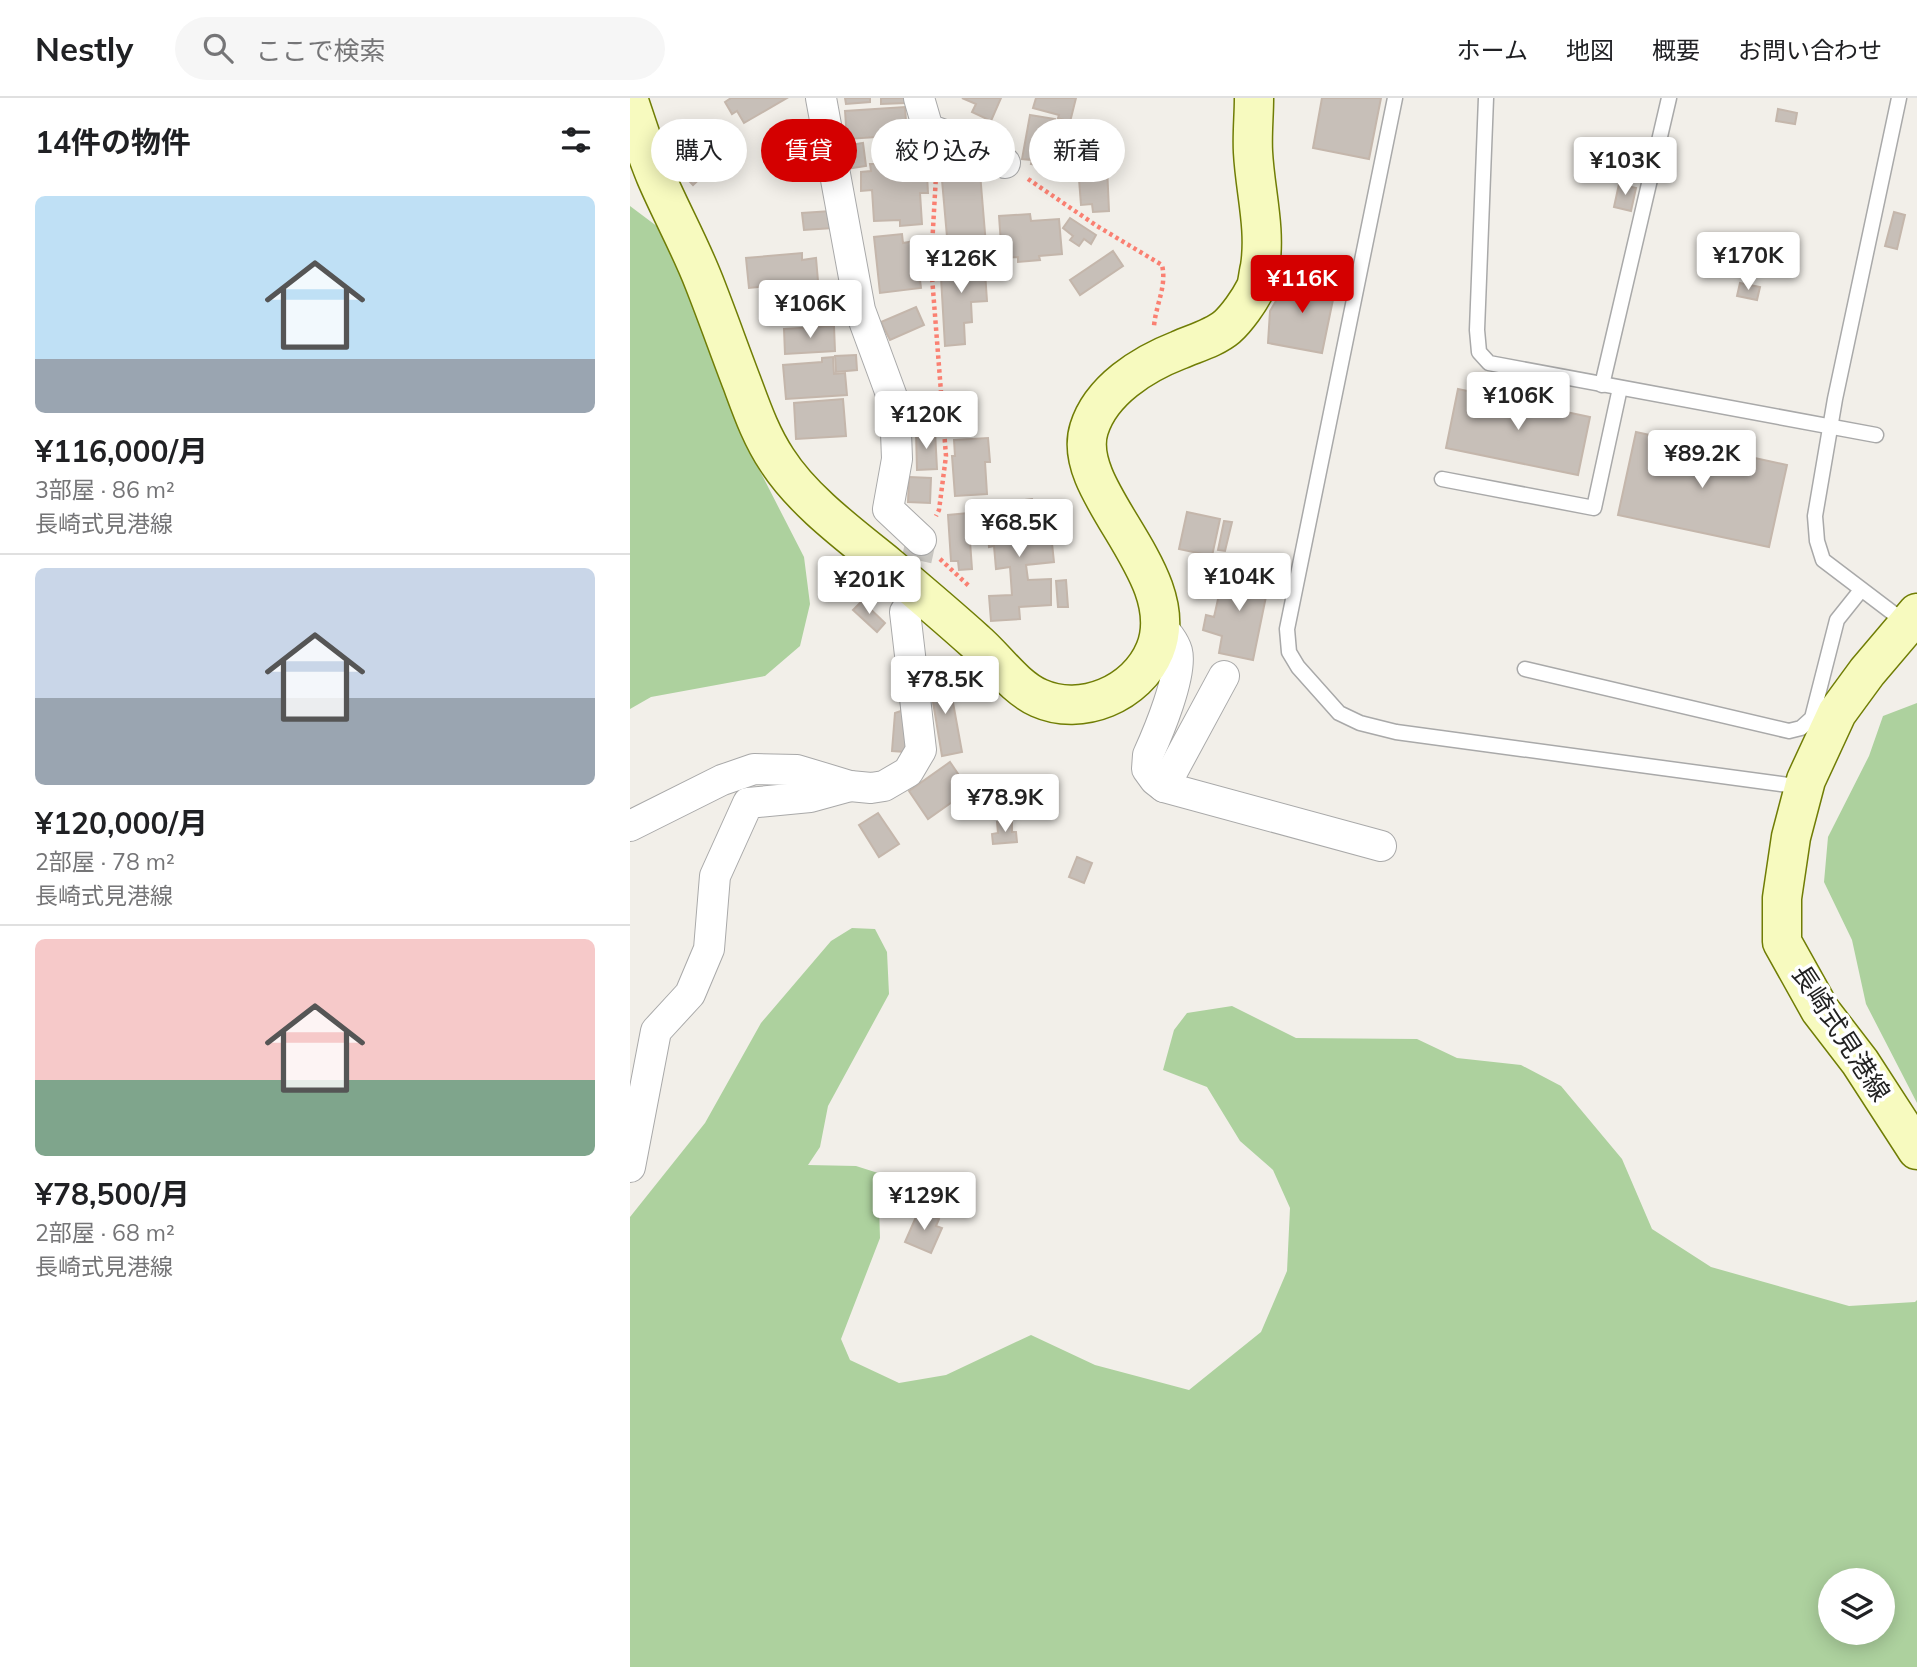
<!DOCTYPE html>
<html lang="ja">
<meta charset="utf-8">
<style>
:root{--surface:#fff;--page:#f6f6f6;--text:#202124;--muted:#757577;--line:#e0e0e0;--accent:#d40000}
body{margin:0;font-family:Mulish,"Noto Sans JP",sans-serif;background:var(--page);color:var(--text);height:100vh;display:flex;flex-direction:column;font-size:26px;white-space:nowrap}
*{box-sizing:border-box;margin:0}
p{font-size:23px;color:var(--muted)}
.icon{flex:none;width:38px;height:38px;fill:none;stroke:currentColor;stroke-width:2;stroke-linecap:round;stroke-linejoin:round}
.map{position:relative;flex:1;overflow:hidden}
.details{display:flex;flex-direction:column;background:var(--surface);width:630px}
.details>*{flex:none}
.hud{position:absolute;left:21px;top:21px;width:665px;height:63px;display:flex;gap:14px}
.fabs{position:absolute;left:1188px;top:1470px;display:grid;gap:14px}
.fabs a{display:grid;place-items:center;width:77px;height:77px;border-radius:50%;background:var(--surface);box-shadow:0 4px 18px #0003;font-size:35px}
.price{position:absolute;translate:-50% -60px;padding:0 16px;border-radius:7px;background:#fff;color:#222;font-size:23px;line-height:46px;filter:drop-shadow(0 2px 4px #0008)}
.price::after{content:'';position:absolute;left:50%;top:42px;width:21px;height:16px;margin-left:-10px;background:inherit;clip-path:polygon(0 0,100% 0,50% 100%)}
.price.selected{background:var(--accent);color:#fff}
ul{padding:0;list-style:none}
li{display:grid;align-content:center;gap:14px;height:371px;padding:0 35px}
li+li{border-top:2px solid var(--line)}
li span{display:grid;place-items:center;height:217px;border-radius:10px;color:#555}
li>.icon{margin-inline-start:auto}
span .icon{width:126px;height:126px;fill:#fffc;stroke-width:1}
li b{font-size:30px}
h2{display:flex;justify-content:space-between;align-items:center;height:84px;padding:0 35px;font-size:30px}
.pill{padding:0 24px;border-radius:32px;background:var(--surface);box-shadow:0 4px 18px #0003;font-size:24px;line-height:63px}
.pill.selected{background:var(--accent);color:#fff}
header{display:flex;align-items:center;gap:42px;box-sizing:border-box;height:98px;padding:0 35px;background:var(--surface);border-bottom:2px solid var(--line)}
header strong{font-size:33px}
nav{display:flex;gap:38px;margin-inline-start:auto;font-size:24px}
.search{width:490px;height:63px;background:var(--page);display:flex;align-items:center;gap:18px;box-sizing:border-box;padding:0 24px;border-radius:38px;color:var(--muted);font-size:26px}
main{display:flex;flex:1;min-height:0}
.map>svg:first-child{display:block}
</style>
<header>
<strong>Nestly</strong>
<div class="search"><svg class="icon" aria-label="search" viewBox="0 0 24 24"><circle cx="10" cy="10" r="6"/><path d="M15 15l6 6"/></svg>ここで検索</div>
<nav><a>ホーム</a><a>地図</a><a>概要</a><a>お問い合わせ</a></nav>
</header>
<main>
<section class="details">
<h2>14件の物件<svg class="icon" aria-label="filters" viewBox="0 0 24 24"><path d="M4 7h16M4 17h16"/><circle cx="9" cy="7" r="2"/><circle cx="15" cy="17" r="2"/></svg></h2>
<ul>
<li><span style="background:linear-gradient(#bfe0f5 75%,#9aa5b1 0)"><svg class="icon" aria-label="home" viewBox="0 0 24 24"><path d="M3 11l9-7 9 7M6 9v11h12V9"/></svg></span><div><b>¥116,000/月</b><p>3部屋 · 86 m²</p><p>長崎式見港線</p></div></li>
<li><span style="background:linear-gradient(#c9d6e8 60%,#9aa5b1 0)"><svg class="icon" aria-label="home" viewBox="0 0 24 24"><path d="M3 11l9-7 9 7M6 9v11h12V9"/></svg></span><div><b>¥120,000/月</b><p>2部屋 · 78 m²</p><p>長崎式見港線</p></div></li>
<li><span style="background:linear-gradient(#f6c9c9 65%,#7fa58c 0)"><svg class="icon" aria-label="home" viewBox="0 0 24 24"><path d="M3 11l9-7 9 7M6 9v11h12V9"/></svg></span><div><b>¥78,500/月</b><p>2部屋 · 68 m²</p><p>長崎式見港線</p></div></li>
</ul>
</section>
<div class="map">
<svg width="1287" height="1569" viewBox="0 0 1287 1569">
<rect width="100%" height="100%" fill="#f2efe9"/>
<g fill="#add19e" fill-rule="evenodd">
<path d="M0,108L32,132L74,147L112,338L174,459L180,506L170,548L135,578L21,599L0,611Z"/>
<path d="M1287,605V1005L1236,906L1222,842L1194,784L1198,739L1239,658L1253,618Z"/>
<path d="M222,830L245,831L257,854L259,896L198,1008L190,1049L178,1067L226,1068L248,1075L250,1140L211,1241L220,1262L269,1285L316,1277L401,1237L465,1267L559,1292L631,1234L657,1173L660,1110L643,1072L610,1043L577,989L533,972L544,932L557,915L602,908L666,940L787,941L827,960L891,967L931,988L992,1061L1022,1131L1081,1169L1219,1208L1285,1204L1287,1202V1569H0V1119L75,1025L131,925L201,843ZM1200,1482H1253V1535H1200Z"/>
</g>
<g fill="#c7bfb8" stroke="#c4b6ab" stroke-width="2">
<path d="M101,0H157L114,25L107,13L102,16L95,4Z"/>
<path d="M215,0H240V4L216,6Z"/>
<path d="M251,0H276V5L251,6Z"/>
<path d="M332,0H371L361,23L342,14L346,6Z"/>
<path d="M406,0H446L440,24L428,20L429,17L403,10Z"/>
<path d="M692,0H751L739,61L683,50Z"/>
<path d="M275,9L277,37L217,41L215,13Z"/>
<path d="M1148,11L1167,15L1165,26L1146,23Z"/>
<path d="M400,17L425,21L424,29L440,31L432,72L401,66L402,62L392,61Z"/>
<path d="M233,45L236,68L222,70L220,47Z"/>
<path d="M479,46L480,68H477L479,113L463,114L462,106L451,107L449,81L441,82L442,48Z"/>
<path d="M278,47L279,58L296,57L298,95H290L292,126L270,128V122L244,123L242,92L231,93V74L241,73L240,66H253L252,49Z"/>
<path d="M331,54V64L349,63L356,147L318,150L312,82H319L317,56Z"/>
<path d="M60,55L78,73L63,87L46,69Z"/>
<path d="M989,86L1006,90L1001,113L984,109Z"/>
<path d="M201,113L203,130L174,132L172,115Z"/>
<path d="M1264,114L1275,117L1267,151L1255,148Z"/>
<path d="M400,116L401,123L429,121L432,156L409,158L410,162L388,164V159L372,160L369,118Z"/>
<path d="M440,120L466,137L461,146L454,141L449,148L440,142L443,138L433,130Z"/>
<path d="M272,136L273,145L285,143L291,190L250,195L244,139Z"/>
<path d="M483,153L493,168L450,197L440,182Z"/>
<path d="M172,155V162L186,160L188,183L119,190L116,160Z"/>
<path d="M354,159L357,203L341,204L342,224L334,225L335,246L315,248L310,162Z"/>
<path d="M661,178L706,187L692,255L638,245L640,213Z"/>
<path d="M1110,185L1130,189L1127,202L1107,198Z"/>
<path d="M286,209L294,227L260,242L251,224Z"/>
<path d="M204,228L205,253L155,256L154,231Z"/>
<path d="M226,257L227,272L206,274L205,258Z"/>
<path d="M203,259L204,276L215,275L217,297L156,301L153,267L192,264V260Z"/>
<path d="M828,291L960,319L948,377L816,350Z"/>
<path d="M213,301L216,338L166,341L164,305Z"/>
<path d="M305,333L307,371L287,372L286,334Z"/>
<path d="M1006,334L1157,367L1139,449L988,417Z"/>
<path d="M358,340L360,364H355L357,396L325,398L322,358H325L324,342Z"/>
<path d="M279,379L301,380L300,405L278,404Z"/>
<path d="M402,401L409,437L421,436L424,464L396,467L398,482L421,481V507L389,509L390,521L361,523L359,498L382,497L380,469L366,471L364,448L359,449L358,436L365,435L362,413L371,412V405Z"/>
<path d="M557,414L590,421L582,458L549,451Z"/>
<path d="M338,415L342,471L329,472L328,463H321L318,417Z"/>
<path d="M594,423L602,424L595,453L588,452Z"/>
<path d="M595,470L640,479L623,562L589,555L592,538L573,532L576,517L584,519Z"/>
<path d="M436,482L438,509H428L426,483Z"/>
<path d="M232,503L255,525L247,534L223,512Z"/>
<path d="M318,577L332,654L312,658L299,580Z"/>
<path d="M271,587L279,616L275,654L262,653L265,615L271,613Z"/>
<path d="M320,664L339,692L298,721L279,693Z"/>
<path d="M248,715L269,746L249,759L229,727Z"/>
<path d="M382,723V734H386L387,744L363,746L362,736L368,735L367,724Z"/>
<path d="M447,759L462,765L454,785L439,779Z"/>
<path d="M289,1112L309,1121L306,1128L312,1130L301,1155L275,1144Z"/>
</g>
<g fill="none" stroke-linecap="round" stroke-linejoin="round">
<path stroke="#c8c6c1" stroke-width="30" stroke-dasharray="30 15" stroke-linecap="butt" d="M277,506L291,442"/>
<g stroke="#a9a9a9" stroke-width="17">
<g id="service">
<path d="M765,0L657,531L659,554L668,569L709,615L730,625L766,634L1173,689"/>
<path d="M856,0L847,232L849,254L859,265L1246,337"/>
<path d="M1269,0L1205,301L1185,418L1187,443L1193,462L1276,525"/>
<path d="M972,287L1039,0"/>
<path d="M812,381L964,410L990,290"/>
<path d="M895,571L1159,633L1171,630L1182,620L1207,522L1231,492"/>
</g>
</g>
<g stroke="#a9a9a9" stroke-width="32">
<g id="minor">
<path d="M191,0L230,212L265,307L267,361L258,411L291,442"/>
<path d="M289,0L298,31L339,46L375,65"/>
<path d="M529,526C536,534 544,543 547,553C553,576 528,635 518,657L517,671L525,682L534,689L751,748"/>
<path d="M534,689L594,578"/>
<path d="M0,728L92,682L124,671L167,672L220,688L241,690L254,688L278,674L291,652L275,514"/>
<path d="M0,1069L26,933L60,896L79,851L85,778L118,705L180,699L220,688"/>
</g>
</g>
<g stroke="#707d05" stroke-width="41">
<g id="secondary">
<path d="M0,6C8,30 16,55 26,79C41,114 60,148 74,184C87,217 99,251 112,285C122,312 131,338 147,362C172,401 216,434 252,463C284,490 315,516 346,544C366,561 384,589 409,600C451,619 507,596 525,552C556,476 439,394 459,331C471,292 513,266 549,252C565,245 584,240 597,229C607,220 619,203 625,191C628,185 628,176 630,169C636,130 625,93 623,54C622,36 624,18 624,0"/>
<path d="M1287,515L1237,574L1207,615L1176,682L1161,739L1152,800V844L1190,912L1230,964L1287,1052"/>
</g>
</g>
<g stroke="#fa8072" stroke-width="4.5" stroke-dasharray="3.5 3.5" stroke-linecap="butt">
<path d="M303,62L306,78L301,166L316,358L309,412L306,418"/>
<path d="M398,81L467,128L532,167C537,188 526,206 524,228"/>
<path d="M310,461L340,489"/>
</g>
<use href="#service" stroke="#fff" stroke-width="14"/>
<use href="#minor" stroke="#fff" stroke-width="30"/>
<use href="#secondary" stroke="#f7fabf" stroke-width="38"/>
</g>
<g text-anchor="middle" stroke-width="7" stroke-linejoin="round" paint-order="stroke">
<g font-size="26" fill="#222" stroke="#fff">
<text transform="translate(1211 935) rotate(57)" y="9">長崎式見港線</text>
</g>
</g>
</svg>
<div class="fabs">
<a><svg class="icon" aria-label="layers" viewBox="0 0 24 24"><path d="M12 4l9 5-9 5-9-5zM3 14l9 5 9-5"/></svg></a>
</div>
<b class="price" style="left:995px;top:99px">¥103K</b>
<b class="price" style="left:1118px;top:194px">¥170K</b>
<b class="price" style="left:331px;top:197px">¥126K</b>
<b class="price selected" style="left:672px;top:217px">¥116K</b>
<b class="price" style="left:180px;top:242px">¥106K</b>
<b class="price" style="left:888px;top:334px">¥106K</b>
<b class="price" style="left:296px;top:353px">¥120K</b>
<b class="price" style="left:1072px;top:392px">¥89.2K</b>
<b class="price" style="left:389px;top:461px">¥68.5K</b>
<b class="price" style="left:609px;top:515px">¥104K</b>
<b class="price" style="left:239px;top:518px">¥201K</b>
<b class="price" style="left:315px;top:618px">¥78.5K</b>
<b class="price" style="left:375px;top:736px">¥78.9K</b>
<b class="price" style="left:294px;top:1134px">¥129K</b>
<div class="hud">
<a class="pill">購入</a>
<a class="pill selected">賃貸</a>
<a class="pill">絞り込み</a>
<a class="pill">新着</a>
</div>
</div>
</main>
